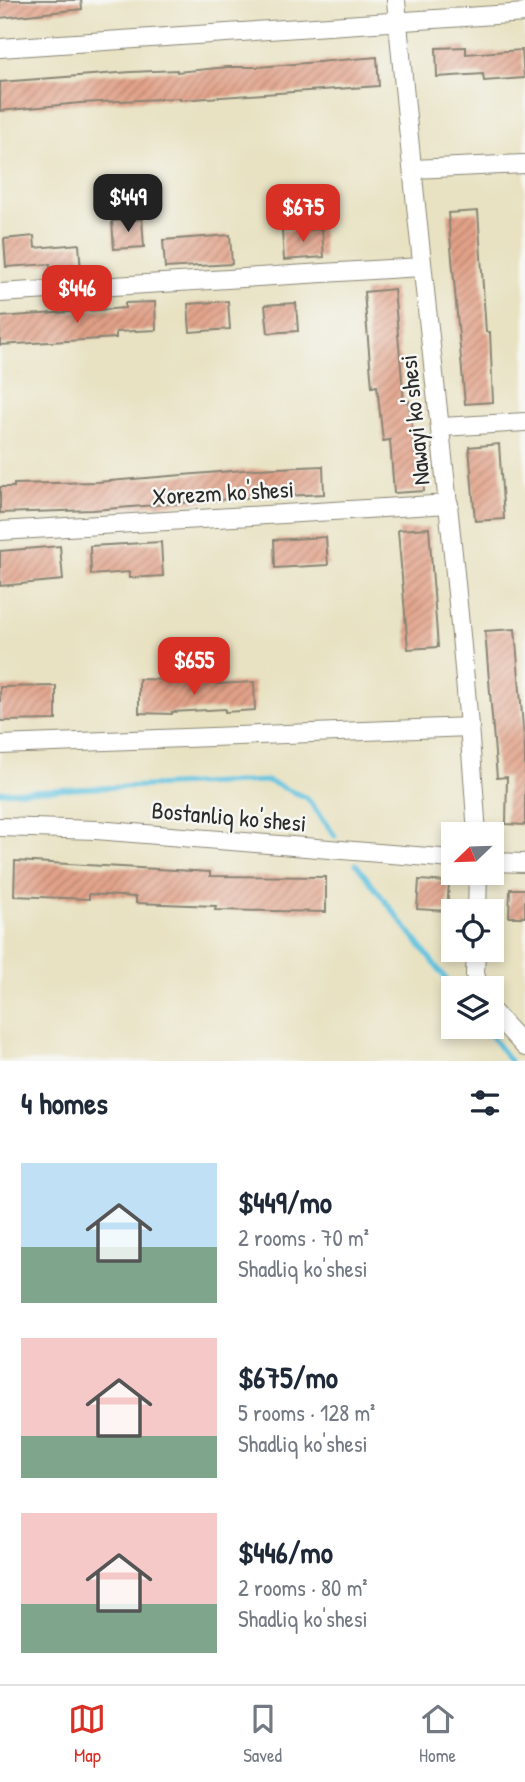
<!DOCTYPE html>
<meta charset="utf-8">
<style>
:root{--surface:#fff;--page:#f6f6f7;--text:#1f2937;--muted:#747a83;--line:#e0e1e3;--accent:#d93025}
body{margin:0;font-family:"Patrick Hand",sans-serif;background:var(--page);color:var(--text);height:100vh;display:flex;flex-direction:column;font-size:26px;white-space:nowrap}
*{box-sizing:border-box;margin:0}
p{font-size:23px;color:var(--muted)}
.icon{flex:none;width:38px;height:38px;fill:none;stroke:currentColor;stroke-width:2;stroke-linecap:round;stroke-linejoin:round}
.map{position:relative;height:1061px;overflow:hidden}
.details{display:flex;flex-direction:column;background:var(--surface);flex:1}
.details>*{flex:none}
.needle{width:46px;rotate:247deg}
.tools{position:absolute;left:441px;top:822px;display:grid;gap:14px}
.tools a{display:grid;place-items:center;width:63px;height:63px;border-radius:0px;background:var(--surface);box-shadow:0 4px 10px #0003;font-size:35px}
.price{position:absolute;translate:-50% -60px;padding:0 16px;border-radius:14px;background:var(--accent);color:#fff;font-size:23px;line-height:46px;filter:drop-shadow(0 2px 4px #0008)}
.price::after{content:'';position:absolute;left:50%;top:42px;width:21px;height:16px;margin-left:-10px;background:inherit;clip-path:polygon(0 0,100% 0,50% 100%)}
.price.active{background:#222;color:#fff}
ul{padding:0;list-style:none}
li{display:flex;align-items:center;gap:21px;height:175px;padding:0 21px}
li span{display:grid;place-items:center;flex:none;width:196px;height:140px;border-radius:0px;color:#555}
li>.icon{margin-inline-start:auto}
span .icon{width:84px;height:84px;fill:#fffc;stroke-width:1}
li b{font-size:30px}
h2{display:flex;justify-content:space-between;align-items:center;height:84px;padding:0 21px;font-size:30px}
.dock{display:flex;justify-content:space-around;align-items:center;height:98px;border-top:2px solid var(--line);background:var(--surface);font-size:19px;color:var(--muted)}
.dock a{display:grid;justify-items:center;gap:4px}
.dock .active{color:var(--accent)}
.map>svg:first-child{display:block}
</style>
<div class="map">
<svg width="525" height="1061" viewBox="0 0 525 1061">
<defs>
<pattern id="building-hatch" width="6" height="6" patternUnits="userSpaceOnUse" patternTransform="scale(1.75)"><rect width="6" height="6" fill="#e2a188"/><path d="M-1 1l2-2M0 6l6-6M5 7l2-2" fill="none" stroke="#b7836f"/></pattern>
</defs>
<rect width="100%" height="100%" fill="#f6f6f2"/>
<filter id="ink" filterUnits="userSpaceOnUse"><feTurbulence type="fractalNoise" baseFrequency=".0143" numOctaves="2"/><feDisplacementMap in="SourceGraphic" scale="14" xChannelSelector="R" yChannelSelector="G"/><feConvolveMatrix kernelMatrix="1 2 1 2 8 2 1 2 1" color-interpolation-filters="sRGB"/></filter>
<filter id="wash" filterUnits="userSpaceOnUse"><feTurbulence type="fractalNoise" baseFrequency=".00686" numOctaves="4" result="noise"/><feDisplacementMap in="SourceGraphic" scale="28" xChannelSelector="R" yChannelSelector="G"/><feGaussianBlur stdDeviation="1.57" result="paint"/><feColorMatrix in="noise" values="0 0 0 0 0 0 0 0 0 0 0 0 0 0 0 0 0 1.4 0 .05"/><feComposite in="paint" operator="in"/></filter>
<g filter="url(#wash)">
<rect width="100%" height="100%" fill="#e8e2c2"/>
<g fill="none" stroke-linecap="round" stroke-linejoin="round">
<g stroke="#62c3e0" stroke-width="5">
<path d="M0,792L268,781L307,798L335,836"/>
<path d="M356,864L454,989"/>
<path d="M484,1027L510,1061"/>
</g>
</g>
<g id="blocks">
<g fill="url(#building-hatch)">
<path d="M0,0H81L82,9L0,18Z"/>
<path d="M466,47V54L522,50L524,78L484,81L483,74L437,77L436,48Z"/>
<path d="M377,57L379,86L180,100V98L80,103L0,111V82L131,72L177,70V72L228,67H258Z"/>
<path d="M478,211L486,332H490L493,402L465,404L448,213Z"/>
<path d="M142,219L144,247L114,249L112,221Z"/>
<path d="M322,229L324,257L284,260L282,231Z"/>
<path d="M230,235L232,264L165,268L163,240Z"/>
<path d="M34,236L35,248L79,244L81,272L51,275L50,264L6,267L4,239Z"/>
<path d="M394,289L404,402L409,401L415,455L421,454L424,491L394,493L390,440L383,441L377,386L372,387L364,292Z"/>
<path d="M228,301L230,329L190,332L188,304Z"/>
<path d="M155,302L156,330L116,332V338L0,345V317L125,308V303Z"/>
<path d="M296,303L298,331L268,333L265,305Z"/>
<path d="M499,444L504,519L475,521L469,447Z"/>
<path d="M323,466L324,494L244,498L93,510L0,513V487H14V484L97,482L256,469Z"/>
<path d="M429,528L438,647L408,649L398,530Z"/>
<path d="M326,537L328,565L275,568L274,540Z"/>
<path d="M161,542L163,576L129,578V572L91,575L90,546Z"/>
<path d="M60,546L63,580L0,586V551Z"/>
<path d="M515,629L525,752V825L506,824L507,777L497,778L485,631Z"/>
<path d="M139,679L173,680V683L218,681V684L254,682L255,710L225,712V709L172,712V714L139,713Z"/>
<path d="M56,686V720L0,721V687Z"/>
<path d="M15,861L210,872V876L326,877V912L215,910L216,906L136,903V897L89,894V899L14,896Z"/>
<path d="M419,880L449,882L447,911L417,909Z"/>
<path d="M510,889H525V917H509Z"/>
</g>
</g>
</g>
<g filter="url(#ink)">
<use href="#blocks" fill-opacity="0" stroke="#8a8676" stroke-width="2"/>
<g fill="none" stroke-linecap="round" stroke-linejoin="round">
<g stroke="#8a8676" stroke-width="20">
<g id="minor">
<path d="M396,0C420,279 459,556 477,835"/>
<path d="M0,48L525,13"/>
<path d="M413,169L525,164"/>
<path d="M0,293L421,267"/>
<path d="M442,427L525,422"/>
<path d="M0,531L449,504"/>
<path d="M0,745L470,727"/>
<path d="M0,827L96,830L453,859"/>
<path d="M492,862L525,863"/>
<path d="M477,912L478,873"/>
<path d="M476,950L475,974L480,989"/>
<path d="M492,1011L525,1047"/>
</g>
</g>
<use href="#minor" stroke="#fff" stroke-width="18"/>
</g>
</g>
<g text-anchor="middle" stroke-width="5" stroke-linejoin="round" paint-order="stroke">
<g font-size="24" fill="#2b2b2b" stroke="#f6f6f2">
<text transform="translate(415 420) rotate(-96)" y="8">Nawayi ko'shesi</text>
<text transform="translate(223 493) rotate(-3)" y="8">Xorezm ko'shesi</text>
<text transform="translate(229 817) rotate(5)" y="8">Bostanliq ko'shesi</text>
</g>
</g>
</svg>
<div class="tools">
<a><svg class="needle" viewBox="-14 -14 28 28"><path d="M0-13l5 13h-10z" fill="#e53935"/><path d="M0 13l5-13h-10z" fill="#747a83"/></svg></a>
<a><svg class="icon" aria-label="locate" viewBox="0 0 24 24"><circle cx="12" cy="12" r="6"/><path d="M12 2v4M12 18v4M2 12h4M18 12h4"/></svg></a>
<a><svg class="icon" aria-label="layers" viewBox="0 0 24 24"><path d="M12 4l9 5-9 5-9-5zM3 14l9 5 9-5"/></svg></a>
</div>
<b class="price active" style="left:128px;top:234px">$449</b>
<b class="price" style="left:303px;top:244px">$675</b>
<b class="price" style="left:77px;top:325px">$446</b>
<b class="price" style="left:194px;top:697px">$655</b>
</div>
<section class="details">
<h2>4 homes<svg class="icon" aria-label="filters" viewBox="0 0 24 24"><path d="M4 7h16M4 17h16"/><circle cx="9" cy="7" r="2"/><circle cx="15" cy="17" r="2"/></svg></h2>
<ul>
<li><span style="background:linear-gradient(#bfe0f5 60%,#7fa58c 0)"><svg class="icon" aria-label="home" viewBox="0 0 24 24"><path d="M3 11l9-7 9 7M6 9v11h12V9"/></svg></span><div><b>$449/mo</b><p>2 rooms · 70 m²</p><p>Shadliq ko'shesi</p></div></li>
<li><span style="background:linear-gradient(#f6c9c9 70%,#7fa58c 0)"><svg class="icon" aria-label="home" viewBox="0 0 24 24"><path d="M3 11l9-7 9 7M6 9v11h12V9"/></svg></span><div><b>$675/mo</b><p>5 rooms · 128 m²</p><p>Shadliq ko'shesi</p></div></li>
<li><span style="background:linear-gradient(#f6c9c9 65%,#7fa58c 0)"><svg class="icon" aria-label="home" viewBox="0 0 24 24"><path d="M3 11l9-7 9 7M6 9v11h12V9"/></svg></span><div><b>$446/mo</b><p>2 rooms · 80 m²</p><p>Shadliq ko'shesi</p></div></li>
</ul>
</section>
<nav class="dock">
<a class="active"><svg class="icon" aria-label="map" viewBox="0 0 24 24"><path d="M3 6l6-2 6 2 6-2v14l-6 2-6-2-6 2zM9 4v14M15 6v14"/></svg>Map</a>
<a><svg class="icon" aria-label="saved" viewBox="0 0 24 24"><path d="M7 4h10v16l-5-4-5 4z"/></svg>Saved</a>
<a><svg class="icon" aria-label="home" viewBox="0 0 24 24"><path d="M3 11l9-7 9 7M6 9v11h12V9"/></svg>Home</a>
</nav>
